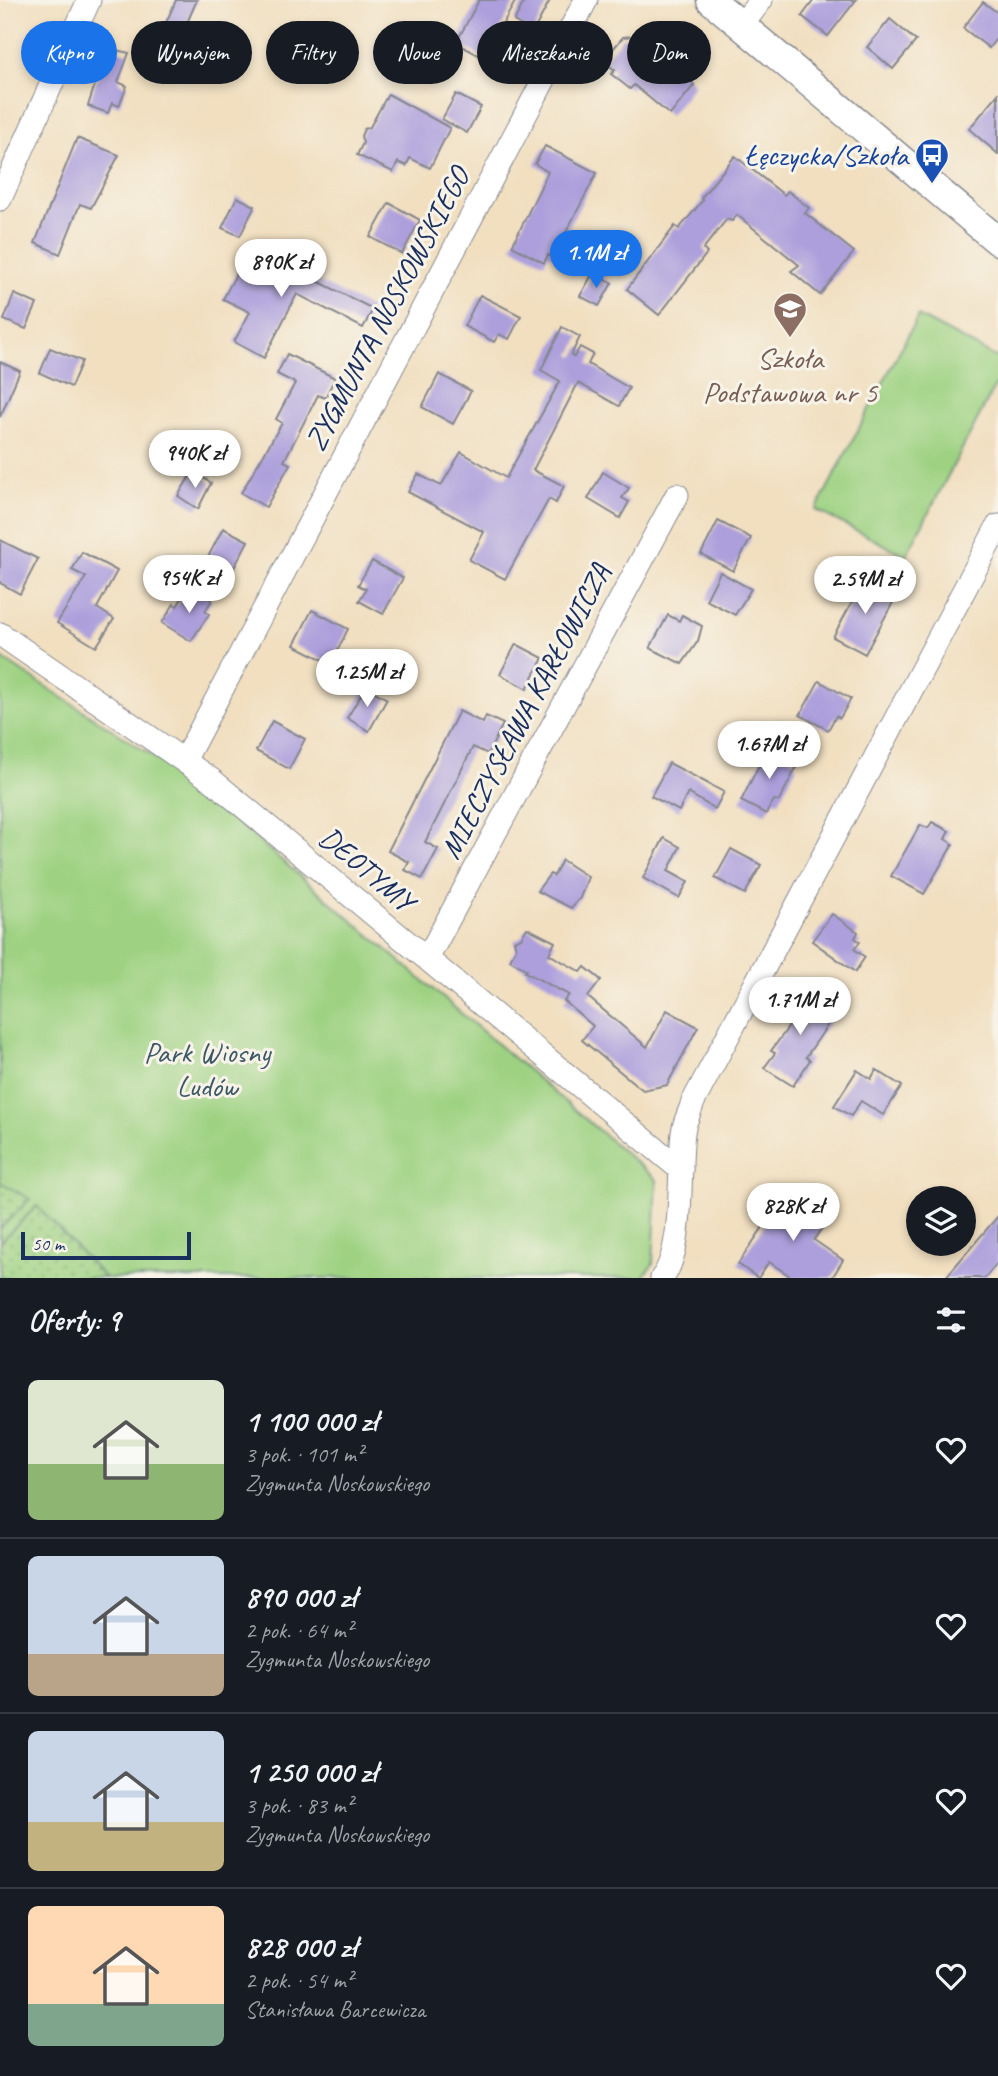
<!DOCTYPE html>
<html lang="pl">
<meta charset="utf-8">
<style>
:root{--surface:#171b24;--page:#20242c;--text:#f1f3f6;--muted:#9ea1a6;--line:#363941;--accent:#1a73e8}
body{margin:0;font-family:Caveat,sans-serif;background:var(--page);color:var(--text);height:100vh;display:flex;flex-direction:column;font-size:26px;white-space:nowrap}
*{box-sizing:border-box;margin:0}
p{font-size:23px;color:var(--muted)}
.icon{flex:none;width:38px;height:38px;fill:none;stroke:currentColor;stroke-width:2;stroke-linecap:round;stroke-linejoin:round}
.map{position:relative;height:1278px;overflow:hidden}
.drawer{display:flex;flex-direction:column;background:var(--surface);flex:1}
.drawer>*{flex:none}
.top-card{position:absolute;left:21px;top:21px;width:957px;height:63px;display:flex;gap:14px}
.buttons{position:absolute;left:906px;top:1186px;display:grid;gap:14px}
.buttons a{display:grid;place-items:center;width:70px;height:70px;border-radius:50%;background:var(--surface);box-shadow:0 4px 10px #0003;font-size:35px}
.scale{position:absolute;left:21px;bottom:18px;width:170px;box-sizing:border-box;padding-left:7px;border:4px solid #1b2f5e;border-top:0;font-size:19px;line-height:24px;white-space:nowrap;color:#1b2f5e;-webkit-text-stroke:5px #f7f3e8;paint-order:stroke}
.price{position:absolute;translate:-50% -60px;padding:0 16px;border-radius:24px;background:#fff;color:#222;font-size:23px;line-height:46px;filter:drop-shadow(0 2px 4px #0008)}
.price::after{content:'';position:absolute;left:50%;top:42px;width:21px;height:16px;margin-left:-10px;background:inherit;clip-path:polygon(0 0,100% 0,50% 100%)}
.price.active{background:var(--accent);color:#fff}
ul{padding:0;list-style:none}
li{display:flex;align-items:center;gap:21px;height:175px;padding:0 28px}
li+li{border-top:2px solid var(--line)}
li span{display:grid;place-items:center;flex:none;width:196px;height:140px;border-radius:10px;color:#555}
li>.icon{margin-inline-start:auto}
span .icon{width:84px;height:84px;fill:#fffc;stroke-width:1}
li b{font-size:30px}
h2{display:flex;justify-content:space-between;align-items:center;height:84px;padding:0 28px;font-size:30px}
.tag{padding:0 24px;border-radius:32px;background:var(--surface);box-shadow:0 4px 10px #0003;font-size:24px;line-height:63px}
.tag.active{background:var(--accent);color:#fff}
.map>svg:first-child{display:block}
</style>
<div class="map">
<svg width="998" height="1278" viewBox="0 0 998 1278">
<defs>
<pattern id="garden-dots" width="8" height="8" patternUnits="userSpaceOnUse" patternTransform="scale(1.75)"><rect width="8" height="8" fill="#9ed282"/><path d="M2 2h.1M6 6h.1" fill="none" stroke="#80ab6e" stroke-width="1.8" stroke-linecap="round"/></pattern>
</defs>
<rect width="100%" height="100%" fill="#f7f3e8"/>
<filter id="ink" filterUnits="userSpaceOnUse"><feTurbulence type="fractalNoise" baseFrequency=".0143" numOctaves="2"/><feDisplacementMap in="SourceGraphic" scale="14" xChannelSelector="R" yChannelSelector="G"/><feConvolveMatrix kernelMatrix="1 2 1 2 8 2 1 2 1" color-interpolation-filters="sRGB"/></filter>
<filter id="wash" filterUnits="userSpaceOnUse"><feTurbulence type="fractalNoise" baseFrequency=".00686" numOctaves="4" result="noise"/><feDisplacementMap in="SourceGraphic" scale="28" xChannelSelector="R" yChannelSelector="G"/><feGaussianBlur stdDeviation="1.57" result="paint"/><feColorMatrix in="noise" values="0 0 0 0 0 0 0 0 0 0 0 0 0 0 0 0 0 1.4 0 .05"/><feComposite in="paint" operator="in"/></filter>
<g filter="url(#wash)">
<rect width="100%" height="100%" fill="#f1dfc0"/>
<g fill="#9ed282" stroke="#5c8070" stroke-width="2">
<path d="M918,316L998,358V380L906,556L816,510Z"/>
<path d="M0,657L179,773L657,1180L653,1264L642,1278H0Z"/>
</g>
<g fill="url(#garden-dots)" stroke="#5c8070" stroke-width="2">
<path d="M0,1182L30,1199L0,1229Z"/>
<path d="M37,1206L105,1278H0V1242Z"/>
</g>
<g id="blocks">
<g fill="#ac9fdc">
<path d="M176,0H197L183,32L165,25Z"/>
<path d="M479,0H516L484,58L456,43Z"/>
<path d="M525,0H550L533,32L514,21Z"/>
<path d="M814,0H856L828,36L802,16Z"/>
<path d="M983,2L998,13V36L989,48L963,28Z"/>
<path d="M890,19L916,41L893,69L867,47Z"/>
<path d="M633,36L646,46L654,47L659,58L669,59L673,69L684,71L694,85L670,115L634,85L630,89L611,74L615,70L603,61L623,37Z"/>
<path d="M107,48L129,53L118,82L127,86L119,106L112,103L108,113L88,106Z"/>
<path d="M388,94L450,128L430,168L410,158L406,166L398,162L393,172L357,155L363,143L361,136L364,129L370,127Z"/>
<path d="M456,94L481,107L467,133L442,119Z"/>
<path d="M998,94V154L969,129Z"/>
<path d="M77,138L119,155L91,208L80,204L60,254L35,243Z"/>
<path d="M545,146L597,173L553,257L548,255L544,263L512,246L548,172L535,164Z"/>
<path d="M735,156L784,195L788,191L809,208L805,213L854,252L820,295L791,271L799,265L737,215L732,221L727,219L703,249L707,253L659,315L627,289L675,226L679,229L703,200L701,198Z"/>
<path d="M237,197L255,206L240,236L222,228Z"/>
<path d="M389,203L420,220L402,254L370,237Z"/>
<path d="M250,247L373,309L363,328L297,294L264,358L234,342L250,312L223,299Z"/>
<path d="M593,273L612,283L599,306L580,296Z"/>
<path d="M14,294L37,304L26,329L4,320Z"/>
<path d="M480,295L521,316L509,339L499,334L494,342L464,326Z"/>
<path d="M562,327L580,337L571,355L574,357L580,347L593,354L588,364L629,388L619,406L578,383L533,470L564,486L556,503L549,499L505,579L469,560L484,532L408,492L418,474L441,486L461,452L506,478L560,381L541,370Z"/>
<path d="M50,348L82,361L71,387L40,373Z"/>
<path d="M287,354L335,378L325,398L318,395L284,461L290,464L266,507L241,493L282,423L276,419L295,383L277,374Z"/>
<path d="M0,362L20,371L0,417Z"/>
<path d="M439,374L471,391L453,424L422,407Z"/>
<path d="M193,471L211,483L198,509L178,496Z"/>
<path d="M603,472L629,488L622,498L629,502L620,518L588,499Z"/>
<path d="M718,521L751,538L733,571L701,554Z"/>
<path d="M223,528L248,541L233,570L208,557Z"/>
<path d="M0,540L38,559L20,594L0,583Z"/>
<path d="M82,552L117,571L97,608L114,619L96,647L57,623L86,577L72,570Z"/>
<path d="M372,561L403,578L383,614L359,601L366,589L358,585Z"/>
<path d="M720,572L751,589L735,615L706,600Z"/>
<path d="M865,578L897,595L865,654L833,637Z"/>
<path d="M193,588L212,600L205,611L209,614L191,641L162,623L174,604L177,606L183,597L186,599Z"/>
<path d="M312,610L348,629L331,664L294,645Z"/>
<path d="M668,615L679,621L682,615L702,626L698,641L682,664L650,648Z"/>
<path d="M516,644L543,658L527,689L500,674Z"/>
<path d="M819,681L851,699L840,718L836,716L828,730L800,715Z"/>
<path d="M366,687L387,699L369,731L347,718Z"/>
<path d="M459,711L483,723L486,716L503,724L488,754L473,747L425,842L438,849L422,879L405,870L409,862L388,851Z"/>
<path d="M272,721L305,739L289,769L256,751Z"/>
<path d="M768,747L794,760L796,768L779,801L774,800L766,814L741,801Z"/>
<path d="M669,763L724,792L715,809L688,793L679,811L651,796Z"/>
<path d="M932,822L949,831L945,839L953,844L924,894L891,876L920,825L928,828Z"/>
<path d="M664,838L680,847L668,871L688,882L679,898L643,878Z"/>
<path d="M731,849L761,865L745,894L715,878Z"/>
<path d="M562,860L588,877L580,898L571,908L537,891L550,874L554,876Z"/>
<path d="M832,914L858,932L855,938L860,942L854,949L865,957L855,972L812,941Z"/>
<path d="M527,928L555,942L549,954L581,972L585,967L601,980L588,997L647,1047L667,1010L698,1027L667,1085L643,1090L634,1083L582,1040L593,1026L564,1001L569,995L525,972L527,970L510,960L516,948L514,941L521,938Z"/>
<path d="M804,989L837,1011L806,1057L810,1060L793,1086L764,1068L775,1053L771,1051L795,1018L789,1013Z"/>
<path d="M857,1070L871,1079L876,1070L902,1086L883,1115L861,1101L851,1116L834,1106Z"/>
<path d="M784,1196L803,1209L811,1197L833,1212L814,1240L843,1260L832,1278H793L769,1262L758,1278L738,1264Z"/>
<path d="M998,1216V1262L985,1278H945Z"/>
</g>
</g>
</g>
<g filter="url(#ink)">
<use href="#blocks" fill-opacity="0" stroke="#86878f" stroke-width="2"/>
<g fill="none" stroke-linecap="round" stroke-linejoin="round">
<g stroke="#86878f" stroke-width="25">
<g id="minor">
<path d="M741,26L761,0"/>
<path d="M0,199L89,0"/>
<path d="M0,634L213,781L681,1170"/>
<path d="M185,759L586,0"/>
<path d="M428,957L677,495"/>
<path d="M662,1278C685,1249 678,1170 683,1133C684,1122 690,1112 693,1102L998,526"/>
</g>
</g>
<g stroke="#86878f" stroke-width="31">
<path id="tertiary" d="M711,0L998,241"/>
</g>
<use href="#minor" stroke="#fff" stroke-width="23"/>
<use href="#tertiary" stroke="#fff" stroke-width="28"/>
</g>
</g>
<defs>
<g id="bus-pin" transform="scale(1.75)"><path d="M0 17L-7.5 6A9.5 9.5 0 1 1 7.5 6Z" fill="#1a4fb4" stroke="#f7f3e8"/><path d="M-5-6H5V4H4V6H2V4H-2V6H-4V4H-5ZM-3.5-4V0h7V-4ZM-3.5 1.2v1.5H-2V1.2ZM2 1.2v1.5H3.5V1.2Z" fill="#fff"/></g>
<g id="school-pin" transform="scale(1.75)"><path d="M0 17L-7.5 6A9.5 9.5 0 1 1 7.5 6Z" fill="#8d6e63" stroke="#f7f3e8"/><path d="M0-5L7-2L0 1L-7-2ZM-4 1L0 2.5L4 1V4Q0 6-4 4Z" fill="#fff"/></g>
</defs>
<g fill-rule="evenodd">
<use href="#bus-pin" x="932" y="155"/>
<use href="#school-pin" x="790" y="309"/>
</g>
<g text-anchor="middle" stroke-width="6" stroke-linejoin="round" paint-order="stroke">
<g font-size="30" fill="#164399" stroke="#f7f3e8" text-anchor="end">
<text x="908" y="165">Łęczycka/Szkoła</text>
</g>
<g font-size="30" fill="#1b2f5e" stroke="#f7f3e8">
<text transform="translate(387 309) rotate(-62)" y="10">ZYGMUNTA NOSKOWSKIEGO</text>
<text transform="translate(525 711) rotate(-62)" y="10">MIECZYSŁAWA KARŁOWICZA</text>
<text transform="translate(367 869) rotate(40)" y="10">DEOTYMY</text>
</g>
<g font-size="30" fill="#785e54" stroke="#f7f3e8">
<text x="790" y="368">Szkoła<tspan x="790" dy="34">Podstawowa nr 5</tspan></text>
</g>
<g font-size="30" fill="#3c5867" stroke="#f7f3e8">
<text x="207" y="1062">Park Wiosny<tspan x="207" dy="34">Ludów</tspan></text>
</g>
</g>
</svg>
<div class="buttons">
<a><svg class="icon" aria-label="layers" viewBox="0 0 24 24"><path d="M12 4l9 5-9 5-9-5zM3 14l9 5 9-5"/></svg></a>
</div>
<div class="scale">50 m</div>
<b class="price active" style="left:596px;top:290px">1.1M zł</b>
<b class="price" style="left:281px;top:299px">890K zł</b>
<b class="price" style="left:195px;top:490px">940K zł</b>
<b class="price" style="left:189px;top:615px">954K zł</b>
<b class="price" style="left:865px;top:616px">2.59M zł</b>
<b class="price" style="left:367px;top:709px">1.25M zł</b>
<b class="price" style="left:769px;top:781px">1.67M zł</b>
<b class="price" style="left:800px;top:1037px">1.71M zł</b>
<b class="price" style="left:793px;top:1243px">828K zł</b>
<div class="top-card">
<a class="tag active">Kupno</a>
<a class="tag">Wynajem</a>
<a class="tag">Filtry</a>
<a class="tag">Nowe</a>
<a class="tag">Mieszkanie</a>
<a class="tag">Dom</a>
</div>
</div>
<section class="drawer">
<h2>Oferty: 9<svg class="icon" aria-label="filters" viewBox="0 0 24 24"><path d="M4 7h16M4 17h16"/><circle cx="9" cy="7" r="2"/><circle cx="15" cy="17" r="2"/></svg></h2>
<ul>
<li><span style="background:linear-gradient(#dfe7d0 60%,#8fb573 0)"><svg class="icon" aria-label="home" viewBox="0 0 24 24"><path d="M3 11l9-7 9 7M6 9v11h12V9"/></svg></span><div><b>1 100 000 zł</b><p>3 pok. · 101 m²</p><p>Zygmunta Noskowskiego</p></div><svg class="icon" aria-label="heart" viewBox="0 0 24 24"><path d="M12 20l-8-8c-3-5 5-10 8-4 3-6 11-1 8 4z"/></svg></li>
<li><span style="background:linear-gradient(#c9d6e8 70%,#b9a48a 0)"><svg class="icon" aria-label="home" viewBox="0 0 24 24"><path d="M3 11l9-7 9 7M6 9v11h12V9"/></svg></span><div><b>890 000 zł</b><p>2 pok. · 64 m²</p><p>Zygmunta Noskowskiego</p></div><svg class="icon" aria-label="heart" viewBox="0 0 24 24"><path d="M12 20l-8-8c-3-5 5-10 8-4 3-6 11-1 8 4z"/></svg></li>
<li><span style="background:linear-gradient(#c9d6e8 65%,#c2b280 0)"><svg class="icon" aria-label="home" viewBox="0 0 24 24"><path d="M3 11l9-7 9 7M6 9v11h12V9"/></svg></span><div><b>1 250 000 zł</b><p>3 pok. · 83 m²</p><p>Zygmunta Noskowskiego</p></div><svg class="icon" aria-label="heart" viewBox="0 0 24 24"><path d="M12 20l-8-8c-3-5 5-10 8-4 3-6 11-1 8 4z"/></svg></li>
<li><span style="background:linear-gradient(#ffd9b3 70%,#7fa58c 0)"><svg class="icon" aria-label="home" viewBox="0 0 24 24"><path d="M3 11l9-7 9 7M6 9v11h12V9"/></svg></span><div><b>828 000 zł</b><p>2 pok. · 54 m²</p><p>Stanisława Barcewicza</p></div><svg class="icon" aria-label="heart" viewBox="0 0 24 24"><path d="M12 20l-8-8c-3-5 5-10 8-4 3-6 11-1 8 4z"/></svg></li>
</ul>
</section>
